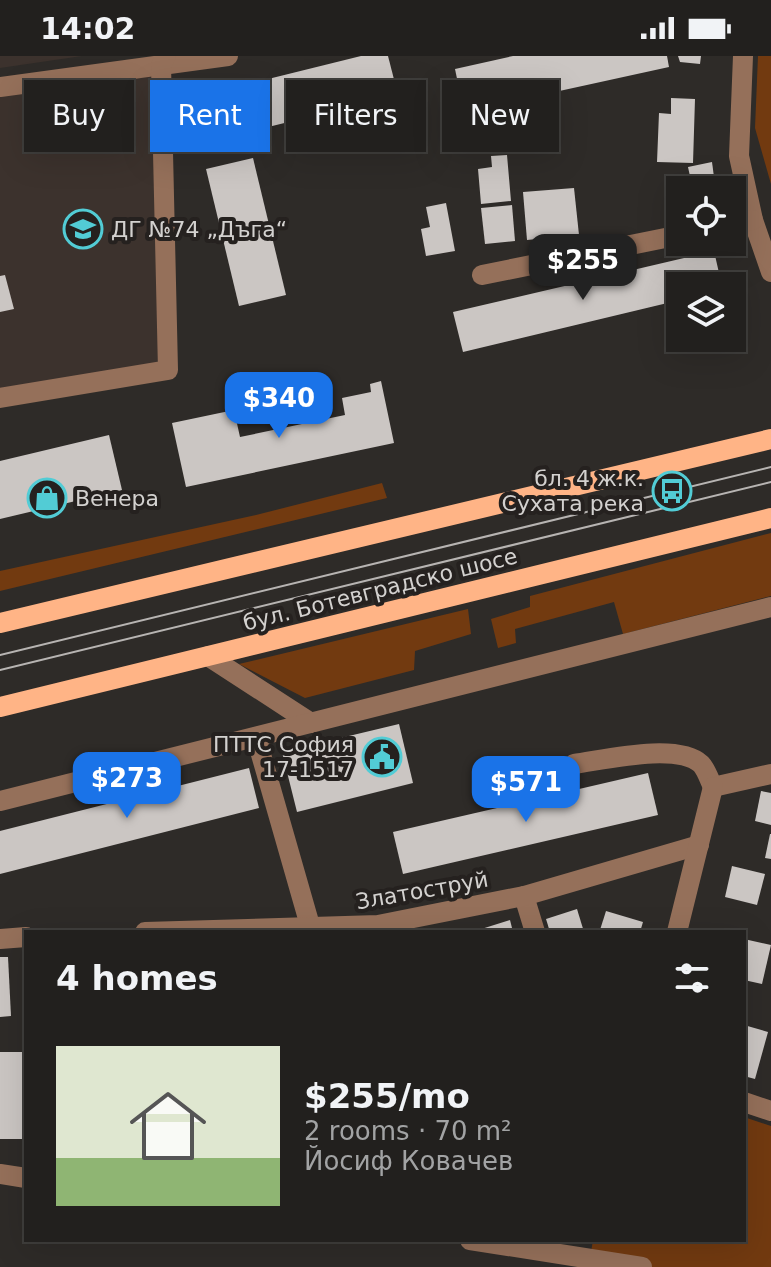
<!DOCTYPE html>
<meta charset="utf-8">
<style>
:root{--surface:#22201e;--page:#2a2827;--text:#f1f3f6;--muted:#a2a3a4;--line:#3f3e3c;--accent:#1a73e8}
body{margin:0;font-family:"DejaVu Sans",sans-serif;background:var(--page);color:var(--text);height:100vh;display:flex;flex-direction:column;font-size:30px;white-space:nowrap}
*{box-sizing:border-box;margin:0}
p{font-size:26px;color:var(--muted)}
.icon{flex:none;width:44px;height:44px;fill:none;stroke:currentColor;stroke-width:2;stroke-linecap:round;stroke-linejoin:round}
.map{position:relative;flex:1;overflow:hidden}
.panel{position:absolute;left:24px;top:874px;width:722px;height:312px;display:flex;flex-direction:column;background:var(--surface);border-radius:0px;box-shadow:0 8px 32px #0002,0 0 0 2px var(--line)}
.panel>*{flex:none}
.top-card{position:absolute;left:24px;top:24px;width:724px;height:72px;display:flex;gap:16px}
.buttons{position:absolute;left:666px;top:120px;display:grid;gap:16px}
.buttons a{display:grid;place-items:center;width:80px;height:80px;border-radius:0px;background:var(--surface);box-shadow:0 8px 32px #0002,0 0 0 2px var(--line);font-size:40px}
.price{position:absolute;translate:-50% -68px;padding:0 18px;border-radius:16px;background:var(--accent);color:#fff;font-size:26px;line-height:52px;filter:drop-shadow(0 2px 4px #0008)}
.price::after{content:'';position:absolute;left:50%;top:48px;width:24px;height:18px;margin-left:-12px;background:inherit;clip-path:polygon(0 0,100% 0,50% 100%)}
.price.selected{background:#222;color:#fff}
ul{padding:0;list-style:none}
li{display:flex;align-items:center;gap:24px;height:200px;padding:0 32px}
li+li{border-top:2px solid var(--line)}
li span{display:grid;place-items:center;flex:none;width:224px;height:160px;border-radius:0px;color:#555}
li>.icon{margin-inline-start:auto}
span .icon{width:96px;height:96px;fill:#fffc;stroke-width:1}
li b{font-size:34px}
h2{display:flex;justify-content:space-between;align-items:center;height:96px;padding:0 32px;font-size:34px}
.pill{padding:0 28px;border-radius:0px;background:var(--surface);box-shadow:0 8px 32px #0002,0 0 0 2px var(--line);font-size:28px;line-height:72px}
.pill.selected{background:var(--accent);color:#fff}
.status{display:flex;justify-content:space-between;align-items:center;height:56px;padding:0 40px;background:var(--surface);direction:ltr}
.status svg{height:22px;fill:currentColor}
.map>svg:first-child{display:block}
</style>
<div class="status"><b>14:02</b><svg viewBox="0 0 49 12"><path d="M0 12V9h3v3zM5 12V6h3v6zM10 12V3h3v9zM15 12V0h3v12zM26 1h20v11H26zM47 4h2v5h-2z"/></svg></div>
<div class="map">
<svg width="771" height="1211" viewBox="0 0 771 1211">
<rect width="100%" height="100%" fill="#2e2b28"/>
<g fill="#3c322d">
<path d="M0,0H82L0,12Z"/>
<path d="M161,9L168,314L0,342V31Z"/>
</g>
<g fill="#723a10">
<path d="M758,0H771V128L755,72Z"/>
<path d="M382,427L387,442L0,535V515L256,459Z"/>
<path d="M771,477V540L623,578L614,546L515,573L516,587L498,592L491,563L530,551V540Z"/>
<path d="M468,553L471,578L415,595L414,614L305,642L239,608Z"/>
<path d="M744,1061L771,1070V1211H642L590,1202L593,1184H744Z"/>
</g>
<g fill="#cbc6c3">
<path d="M361,0H388L398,39L203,87L191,42Z"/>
<path d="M513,0H667L669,11L464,56L455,13Z"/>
<path d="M678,0H701L700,8L680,6Z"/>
<path d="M671,42L695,43L693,107L657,106L659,57L671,58Z"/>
<path d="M507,99L511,145L481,148L478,113L492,111L491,100Z"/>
<path d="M253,102L286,239L239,250L206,113Z"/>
<path d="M712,106L714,121L691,125L688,111Z"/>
<path d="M574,132L579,179L527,184L523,136Z"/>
<path d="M446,147L455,195L426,200L421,173L430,171L426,151Z"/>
<path d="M512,149L515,185L485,188L481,152Z"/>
<path d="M714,195L722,230H680V244L463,296L453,256Z"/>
<path d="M5,219L14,253L0,256V220Z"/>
<path d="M381,325L394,387L186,431L172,367L234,354L240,381L345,359L342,342L371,336L370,328Z"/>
<path d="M109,379L122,434L0,463V405Z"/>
<path d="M399,668L413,727L297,756L282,696Z"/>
<path d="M249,712L259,752L0,818V775Z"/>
<path d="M648,717L658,759L403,818L393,776Z"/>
<path d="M761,735L771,737V769L755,765Z"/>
<path d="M770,778H771V803L765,802Z"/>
<path d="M732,810L765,818L757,849L725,841Z"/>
<path d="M577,853L584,876H550L546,863Z"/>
<path d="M606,855L643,866L640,876L600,874Z"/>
<path d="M510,864L513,876H475V875Z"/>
<path d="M744,883L771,889L762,928L744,924Z"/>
<path d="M0,901H8L11,960L0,961Z"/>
<path d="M744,969L768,976L755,1023L744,1020Z"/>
<rect x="0" y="996" width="26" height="87"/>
</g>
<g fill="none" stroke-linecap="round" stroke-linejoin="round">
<g stroke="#95705a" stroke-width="20">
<path d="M743,0L739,100L753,164L771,216"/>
<path d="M0,31L228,0"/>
<path d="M732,168L753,164"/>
<path d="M482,219L680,179"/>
<path d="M0,342L168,314L161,9L166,0"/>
<path d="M208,600L311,667"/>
<path d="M256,681L311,873"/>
<path d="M574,708C604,704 677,686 701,708C706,713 710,725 713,731"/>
<path d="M713,731L771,718"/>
<path d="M0,745L771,551"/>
<path d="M524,840L535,876"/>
<path d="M145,876L378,869L524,840L699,789"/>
<path d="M677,876L713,731"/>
<path d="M0,883L26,881"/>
<path d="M744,1046L771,1055"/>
<path d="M0,1118L26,1122"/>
<path d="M470,1184L642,1211"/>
</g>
<g stroke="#ffb486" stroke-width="20">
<path d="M0,567L771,383"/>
<path d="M0,651L771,462"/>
</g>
<g stroke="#b7b4b2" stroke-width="2">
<path d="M0,599L771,411"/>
<path d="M0,614L771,426"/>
</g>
</g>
<defs>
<g id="school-ring" transform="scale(2)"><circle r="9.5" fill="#25211f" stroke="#52ccd5" stroke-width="1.5"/><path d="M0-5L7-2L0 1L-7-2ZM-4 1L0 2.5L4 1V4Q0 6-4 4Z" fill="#52ccd5"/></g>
<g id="bus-ring" transform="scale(2)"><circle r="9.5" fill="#25211f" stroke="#52ccd5" stroke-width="1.5"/><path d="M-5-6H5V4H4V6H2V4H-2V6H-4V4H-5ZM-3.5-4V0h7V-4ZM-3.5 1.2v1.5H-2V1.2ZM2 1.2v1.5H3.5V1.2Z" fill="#52ccd5"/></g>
<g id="shop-ring" transform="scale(2)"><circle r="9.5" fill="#25211f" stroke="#52ccd5" stroke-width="1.5"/><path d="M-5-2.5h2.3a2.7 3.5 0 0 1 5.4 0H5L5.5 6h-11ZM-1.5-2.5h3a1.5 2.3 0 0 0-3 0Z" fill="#52ccd5"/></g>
<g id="civic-ring" transform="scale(2)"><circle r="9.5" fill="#25211f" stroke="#52ccd5" stroke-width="1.5"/><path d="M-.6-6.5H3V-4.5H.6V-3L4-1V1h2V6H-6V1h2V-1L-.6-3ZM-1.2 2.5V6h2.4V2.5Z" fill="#52ccd5"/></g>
</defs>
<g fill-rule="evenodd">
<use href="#school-ring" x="83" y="173"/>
<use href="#bus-ring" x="672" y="435"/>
<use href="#shop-ring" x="47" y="442"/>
<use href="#civic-ring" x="382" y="701"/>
</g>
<g text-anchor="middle" stroke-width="8" stroke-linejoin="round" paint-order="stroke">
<g font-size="22" fill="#d3d1cf" stroke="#25211f" text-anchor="start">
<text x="111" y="181">ДГ №74 „Дъга“</text>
<text x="644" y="430" text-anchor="end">бл. 4 ж.к.<tspan x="644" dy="25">Сухата река</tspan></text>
<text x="75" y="450">Венера</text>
<text x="354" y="696" text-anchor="end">ПТТС София<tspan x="354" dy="25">17-1517</tspan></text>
</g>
<g font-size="22" fill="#d3d1cf" stroke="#25211f">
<text transform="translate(380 533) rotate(-14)" y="8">бул. Ботевградско шосе</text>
<text transform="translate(422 834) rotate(-10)" y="8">Златоструй</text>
</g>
</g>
</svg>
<div class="buttons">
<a><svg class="icon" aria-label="locate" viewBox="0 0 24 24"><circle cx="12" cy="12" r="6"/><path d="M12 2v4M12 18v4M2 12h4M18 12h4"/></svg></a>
<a><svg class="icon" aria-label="layers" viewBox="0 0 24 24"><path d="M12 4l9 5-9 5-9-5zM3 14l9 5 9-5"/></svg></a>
</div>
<b class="price selected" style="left:583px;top:246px">$255</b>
<b class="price" style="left:279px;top:384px">$340</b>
<b class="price" style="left:127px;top:764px">$273</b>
<b class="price" style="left:526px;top:768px">$571</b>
<div class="top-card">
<a class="pill">Buy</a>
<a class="pill selected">Rent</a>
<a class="pill">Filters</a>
<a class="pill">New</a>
</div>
<section class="panel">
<h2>4 homes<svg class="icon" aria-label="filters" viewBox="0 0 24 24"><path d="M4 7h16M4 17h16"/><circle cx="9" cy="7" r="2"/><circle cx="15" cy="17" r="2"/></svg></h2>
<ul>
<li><span style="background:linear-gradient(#dfe7d0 70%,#8fb573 0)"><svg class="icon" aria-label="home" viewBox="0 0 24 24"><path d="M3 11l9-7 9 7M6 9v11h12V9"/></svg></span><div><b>$255/mo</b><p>2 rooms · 70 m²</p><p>Йосиф Ковачев</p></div></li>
</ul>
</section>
</div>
